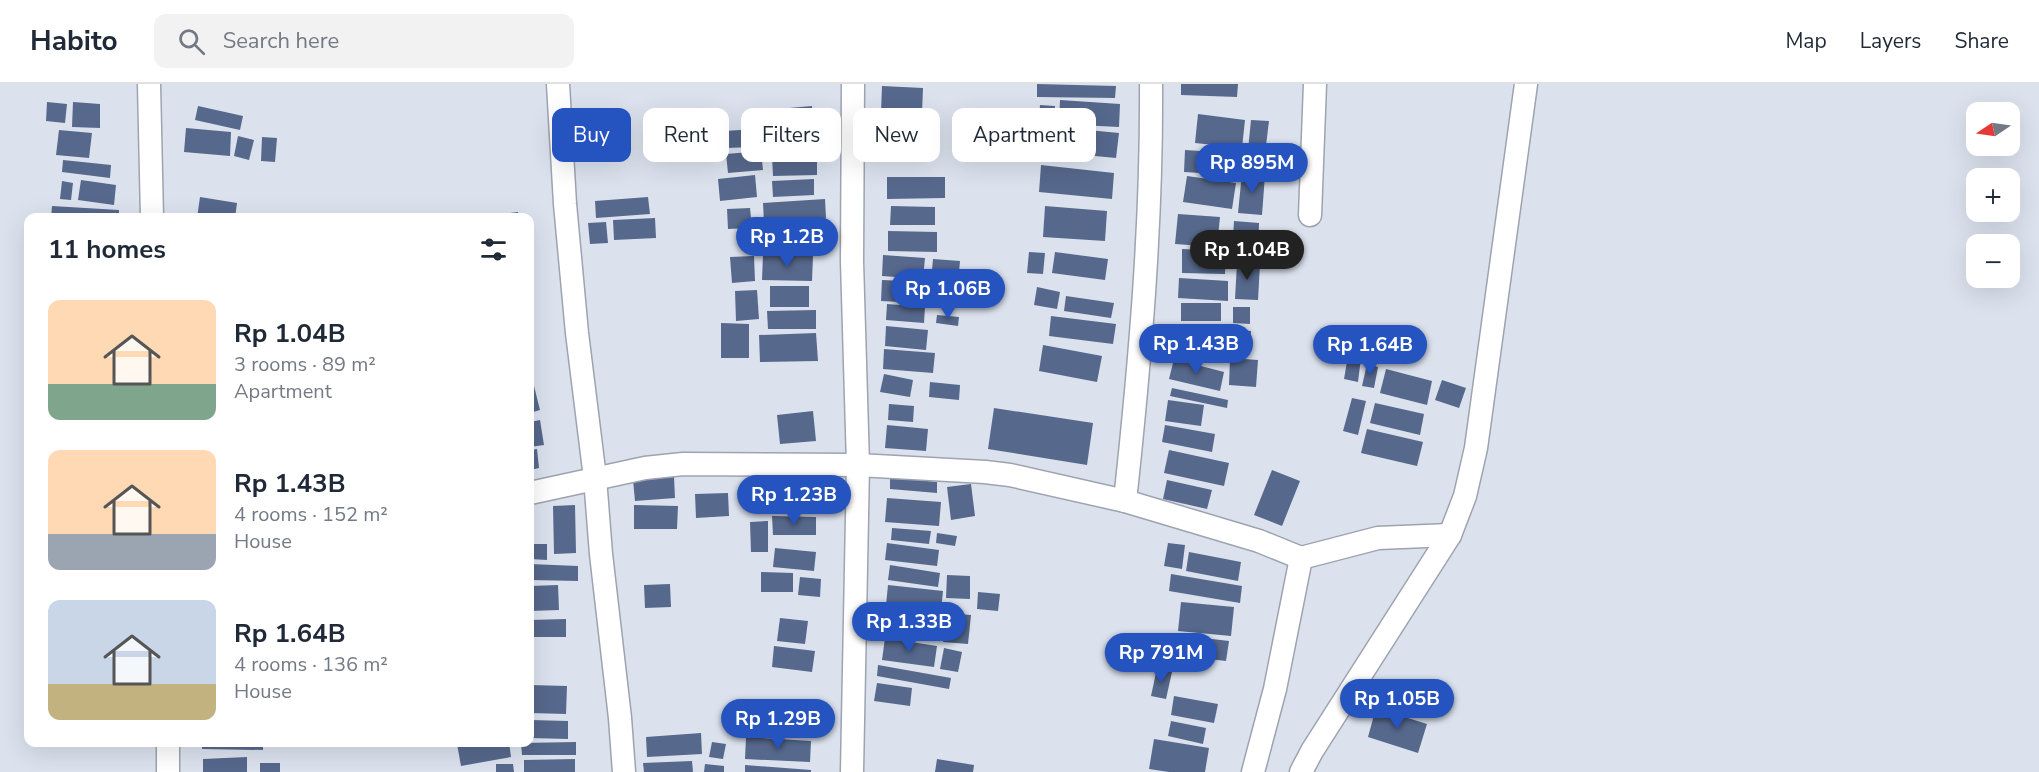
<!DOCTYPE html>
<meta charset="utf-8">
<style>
:root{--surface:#fff;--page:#f2f2f3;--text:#1f2937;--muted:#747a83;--line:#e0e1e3;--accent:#2554c1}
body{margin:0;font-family:"Nunito Sans",sans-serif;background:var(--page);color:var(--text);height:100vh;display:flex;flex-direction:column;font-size:22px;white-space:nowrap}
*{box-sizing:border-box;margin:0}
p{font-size:20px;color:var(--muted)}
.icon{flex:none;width:33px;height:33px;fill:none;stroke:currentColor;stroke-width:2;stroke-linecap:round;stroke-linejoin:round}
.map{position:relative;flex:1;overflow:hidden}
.drawer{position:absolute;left:24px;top:129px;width:510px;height:534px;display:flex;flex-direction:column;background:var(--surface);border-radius:12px;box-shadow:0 6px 24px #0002}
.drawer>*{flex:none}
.top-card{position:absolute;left:552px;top:24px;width:570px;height:54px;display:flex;gap:12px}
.needle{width:39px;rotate:257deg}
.fabs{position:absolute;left:1966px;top:18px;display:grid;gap:12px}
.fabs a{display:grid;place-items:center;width:54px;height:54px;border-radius:12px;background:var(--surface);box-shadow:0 6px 24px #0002;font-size:30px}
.price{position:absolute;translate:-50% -51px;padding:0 14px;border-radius:21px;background:var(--accent);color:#fff;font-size:20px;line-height:39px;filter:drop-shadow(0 2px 3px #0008)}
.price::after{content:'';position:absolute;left:50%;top:36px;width:18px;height:14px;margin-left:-9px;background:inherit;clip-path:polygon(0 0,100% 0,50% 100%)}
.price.on{background:#222;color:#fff}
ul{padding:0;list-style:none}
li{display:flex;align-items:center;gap:18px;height:150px;padding:0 24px}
li span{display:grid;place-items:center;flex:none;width:168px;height:120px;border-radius:12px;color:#555}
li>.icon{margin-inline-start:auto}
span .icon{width:72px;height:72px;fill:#fffc;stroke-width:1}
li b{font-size:26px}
h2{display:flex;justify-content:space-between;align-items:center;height:72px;padding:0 24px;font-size:26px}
.pill{padding:0 21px;border-radius:12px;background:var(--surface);box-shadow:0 6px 24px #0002;font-size:21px;line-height:54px}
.pill.on{background:var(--accent);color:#fff}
header{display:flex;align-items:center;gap:36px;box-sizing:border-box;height:84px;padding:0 30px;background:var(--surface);border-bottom:2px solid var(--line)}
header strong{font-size:28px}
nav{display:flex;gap:33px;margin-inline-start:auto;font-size:21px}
.search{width:420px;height:54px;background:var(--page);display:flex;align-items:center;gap:15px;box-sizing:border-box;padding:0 21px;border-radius:12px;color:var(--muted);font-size:22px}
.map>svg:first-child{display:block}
</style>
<header>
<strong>Habito</strong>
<div class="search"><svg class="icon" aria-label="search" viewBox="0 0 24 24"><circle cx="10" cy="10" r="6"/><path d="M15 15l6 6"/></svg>Search here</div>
<nav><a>Map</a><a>Layers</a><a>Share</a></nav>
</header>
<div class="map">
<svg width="2039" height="688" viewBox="0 0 2039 688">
<rect width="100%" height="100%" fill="#dbe2ee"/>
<g fill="#56688c">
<path d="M1037,0L1116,2L1115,14L1037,13Z"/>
<path d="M1181,0H1238L1237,13L1181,11Z"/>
<path d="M882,2L923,4L922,29L881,28Z"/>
<path d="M1060,16L1120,20L1119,43L1059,40Z"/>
<path d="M47,18L67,20L65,39L46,37Z"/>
<path d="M73,18L100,20V44L72,43Z"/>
<path d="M1040,21L1055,22L1054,38L1039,37Z"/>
<path d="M198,22L243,32L240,46L195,36Z"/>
<path d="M812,22L813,43L768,47L766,26Z"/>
<path d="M1198,30L1245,36L1242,64L1195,59Z"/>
<path d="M879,34L930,35V51L878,50Z"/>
<path d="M1251,36L1269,37L1264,78L1247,76Z"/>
<path d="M1067,43L1068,64L1032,65L1031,44Z"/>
<path d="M186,44L231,48L230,72L184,68Z"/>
<path d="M756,45L757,63L725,64L724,47Z"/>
<path d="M1077,45L1119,49L1116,74L1074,70Z"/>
<path d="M59,46L92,49L89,74L56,71Z"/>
<path d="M812,49L814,65L776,68L774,52Z"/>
<path d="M238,52L254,56L249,76L234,72Z"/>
<path d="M262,53L277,54L275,78L261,77Z"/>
<path d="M1185,66L1232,69L1231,91L1184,88Z"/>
<path d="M761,67L763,86L728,89L726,70Z"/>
<path d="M772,72H817V91L773,92Z"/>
<path d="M63,76L111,81L110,94L62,88Z"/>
<path d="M1041,81L1114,89L1112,115L1039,108Z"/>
<path d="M1242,89L1265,91L1262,131L1238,129Z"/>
<path d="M755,91L757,113L720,117L718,95Z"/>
<path d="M1187,92L1236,99L1232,125L1183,118Z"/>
<path d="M887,93H945V114L887,115Z"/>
<path d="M814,95V111L773,113L772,97Z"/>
<path d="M81,96L116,101L114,121L78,116Z"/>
<path d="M62,97L73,99L71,116L60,115Z"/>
<path d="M200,113L237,119L235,134H197Z"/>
<path d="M648,113L650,130L596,134L595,117Z"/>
<path d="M825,115L826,134L764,139L763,119Z"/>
<path d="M52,122L119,126V134H51Z"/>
<path d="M891,122L935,123V141H890Z"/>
<path d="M1045,122L1107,127L1105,157L1043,153Z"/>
<path d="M750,124L752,144L728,145L727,125Z"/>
<path d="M518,128V134H487V132Z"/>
<path d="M1178,130L1220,133L1217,163L1175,160Z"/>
<path d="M655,134L656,154L614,156L613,136Z"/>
<path d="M1234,137L1259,139L1258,171L1232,170Z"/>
<path d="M606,138L608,159L590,160L588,139Z"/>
<path d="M888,147L937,148V168L888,167Z"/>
<path d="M1182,165L1226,167L1225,190L1182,189Z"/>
<path d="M1029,168L1045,169L1043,190L1027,189Z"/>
<path d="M1055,168L1108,175L1105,196L1052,189Z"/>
<path d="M763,170L813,172L812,197L762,196Z"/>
<path d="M883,171L925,174L923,195L882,192Z"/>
<path d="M754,172L755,197L732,199L730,173Z"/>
<path d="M933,175L960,177L959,188L932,186Z"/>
<path d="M1237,179L1260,180L1258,216L1235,215Z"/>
<path d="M1179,194L1228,197V217L1178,214Z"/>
<path d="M882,196L955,199L954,221L881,217Z"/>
<rect x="770" y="202" width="39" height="21"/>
<path d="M1037,203L1060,208L1057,225L1034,221Z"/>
<path d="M757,206L759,235L736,237L735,207Z"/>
<path d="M1066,212L1114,219L1111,234L1064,227Z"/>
<rect x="1181" y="219" width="40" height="18"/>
<path d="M887,220L925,223L924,239L886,236Z"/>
<path d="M1233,223H1250V240L1233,239Z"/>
<path d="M26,225H28V256L25,255Z"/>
<path d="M816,226V245H768L767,227Z"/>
<path d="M937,231L959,233L958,242L936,239Z"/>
<path d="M1051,232L1116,240L1113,260L1049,252Z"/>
<path d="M721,239L749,240V274H721Z"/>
<path d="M886,242L928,246L926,266L885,262Z"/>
<path d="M1179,242L1224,245L1222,271L1177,268Z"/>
<path d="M1231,245L1251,247L1250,266L1230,264Z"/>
<path d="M816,249L818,277L760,278L759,251Z"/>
<path d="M1043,261L1102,272L1097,298L1039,287Z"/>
<path d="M884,265L935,269L933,289L883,285Z"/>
<path d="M1348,272L1361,274L1358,298L1344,295Z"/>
<path d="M1230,274L1258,276L1256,303L1229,301Z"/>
<path d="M1174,275L1224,288L1220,307L1169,295Z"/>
<path d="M1367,280L1378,283L1374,304L1362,302Z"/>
<path d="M1386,285L1432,297L1427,321L1380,309Z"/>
<path d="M884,290L913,296L910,313L880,308Z"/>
<path d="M1442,296L1466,304L1459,324L1435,316Z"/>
<path d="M930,298L960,301L959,316L929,313Z"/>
<path d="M534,302L540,326L530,329V303Z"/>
<path d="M1172,304L1228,316L1227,324L1170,312Z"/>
<path d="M1352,314L1366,317L1358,351L1343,347Z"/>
<path d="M1168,316L1204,321L1201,342L1165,337Z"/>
<path d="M1375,319L1424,330L1420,351L1370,339Z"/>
<path d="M889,320L914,322L913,338L888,336Z"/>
<path d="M994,324L1093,339L1087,381L988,365Z"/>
<path d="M813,327L816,357L780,360L777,331Z"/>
<path d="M540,336L544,361L530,363V338Z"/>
<path d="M887,341L928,345L926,367L885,364Z"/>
<path d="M1165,341L1215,350L1212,368L1162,358Z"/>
<path d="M1367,345L1423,358L1417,382L1361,369Z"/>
<path d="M537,365L539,384L530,386V366Z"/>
<path d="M1169,366L1229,379L1224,402L1164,389Z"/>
<path d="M1272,386L1300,397L1282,442L1254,431Z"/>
<path d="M674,393L675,414L635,417L633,396Z"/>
<path d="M890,393L937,398V409L890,405Z"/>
<path d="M1167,396L1212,406L1207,425L1163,415Z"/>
<path d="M971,400L975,432L951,436L947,403Z"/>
<path d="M758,404L806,407L805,426L757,423Z"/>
<path d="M728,409L729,432L696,434L695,410Z"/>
<path d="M887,414L941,418L939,442L885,438Z"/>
<path d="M575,421L576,469L554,470L553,422Z"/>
<path d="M634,421L678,422L677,445H634Z"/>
<path d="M772,432L816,433V451H773Z"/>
<path d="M768,437V468H751L750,438Z"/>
<path d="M892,444L931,447L929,460L891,456Z"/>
<path d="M937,449L957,452L955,462L936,459Z"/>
<path d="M887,459L939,466L937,482L885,476Z"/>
<path d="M1168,459L1185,461L1182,485L1164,482Z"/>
<path d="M530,460H547V476L530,475Z"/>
<path d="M775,464L816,468L814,487L773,483Z"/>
<path d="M1189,468L1241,478L1238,497L1186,487Z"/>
<path d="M530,480L578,482V497L530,496Z"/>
<path d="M890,481L940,489L938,503L888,496Z"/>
<path d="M761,488L793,489V508H761Z"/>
<path d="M1171,490L1242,502L1240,519L1169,507Z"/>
<path d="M947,491L970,492V515L946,514Z"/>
<path d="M800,493L821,495L820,513L798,511Z"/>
<path d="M670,500L671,523L645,524L644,501Z"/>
<path d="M558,501L559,526L530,527V502Z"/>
<path d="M888,501L943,507L941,527L886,521Z"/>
<path d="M978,508L1000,510L998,527L977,525Z"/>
<path d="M1181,518L1234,523L1231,552L1178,547Z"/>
<path d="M946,529L971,531L968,560L943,558Z"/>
<path d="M890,533L935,537L933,555L888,550Z"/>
<path d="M780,534L808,537L805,560L777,557Z"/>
<path d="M566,535V553H530V536Z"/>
<path d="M1178,551L1229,557L1226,577L1176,571Z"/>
<path d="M885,554L937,562L934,583L882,576Z"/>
<path d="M774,562L815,567L812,588L772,583Z"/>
<path d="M944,564L962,568L958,588L940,585Z"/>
<path d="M878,581L951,594L949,605L877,592Z"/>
<path d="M1157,584L1172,588L1166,615L1151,612Z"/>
<path d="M877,599L912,604L910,622L874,617Z"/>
<path d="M530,601L567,602L566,630L530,629Z"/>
<path d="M1174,612L1218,620L1214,639L1171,631Z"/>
<path d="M1376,624L1427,640L1418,669L1368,653Z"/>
<path d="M747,627L801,631L800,651L746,647Z"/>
<path d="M530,636L568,637V655L530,654Z"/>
<path d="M1171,637L1206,644L1203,660L1168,652Z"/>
<path d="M701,649L702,670L647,673L646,653Z"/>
<path d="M746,653L811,657L810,678L745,675Z"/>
<path d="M1154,655L1209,664L1205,688H1169L1149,685Z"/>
<path d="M202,658H263V666L202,665Z"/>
<path d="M469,658H509L511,673L461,682L457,660Z"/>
<path d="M576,658V671H522L521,659Z"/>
<path d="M712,658L726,660L723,675L709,673Z"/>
<path d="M247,673V688H203V675Z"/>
<path d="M575,675V688H524V676Z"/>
<path d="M937,675L974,681L973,688H935Z"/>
<path d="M692,677L693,688H644L643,679Z"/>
<rect x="260" y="679" width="20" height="9"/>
<path d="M496,680H513L514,688H496Z"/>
<path d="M705,680L724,682V688H704Z"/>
<path d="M745,681L811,686V688H745Z"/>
</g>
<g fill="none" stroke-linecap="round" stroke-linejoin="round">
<g stroke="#9da3af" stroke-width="25">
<g id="minor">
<path d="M149,0L152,134"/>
<path d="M558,0L565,120L577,249L595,394L601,470L620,634L624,688"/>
<path d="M1310,131L1315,0"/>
<path d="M530,409L645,384L683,380L858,381L985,388L1010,391L1125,417L1259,457L1301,474L1378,454L1450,451"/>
<path d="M1125,417C1140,278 1152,140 1151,0"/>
<path d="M168,688V658"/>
<path d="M852,688L858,381L852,177L853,0"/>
<path d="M1253,688L1275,605L1301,474"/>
<path d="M1301,688L1312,667L1450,451L1465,412L1476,364L1526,0"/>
</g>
</g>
<use href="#minor" stroke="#fff" stroke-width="22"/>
</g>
</svg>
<div class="fabs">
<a><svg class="needle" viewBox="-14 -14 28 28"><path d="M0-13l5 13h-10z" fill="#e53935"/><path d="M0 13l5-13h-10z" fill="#747a83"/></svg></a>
<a>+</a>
<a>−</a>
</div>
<b class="price" style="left:1252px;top:110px">Rp 895M</b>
<b class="price" style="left:787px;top:184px">Rp 1.2B</b>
<b class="price on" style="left:1247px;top:197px">Rp 1.04B</b>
<b class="price" style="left:948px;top:236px">Rp 1.06B</b>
<b class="price" style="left:1196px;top:291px">Rp 1.43B</b>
<b class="price" style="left:1370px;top:292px">Rp 1.64B</b>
<b class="price" style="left:794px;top:442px">Rp 1.23B</b>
<b class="price" style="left:909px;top:569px">Rp 1.33B</b>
<b class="price" style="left:1161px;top:600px">Rp 791M</b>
<b class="price" style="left:1397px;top:646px">Rp 1.05B</b>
<b class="price" style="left:778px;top:666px">Rp 1.29B</b>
<div class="top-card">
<a class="pill on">Buy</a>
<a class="pill">Rent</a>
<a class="pill">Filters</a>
<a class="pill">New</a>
<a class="pill">Apartment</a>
</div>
<section class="drawer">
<h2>11 homes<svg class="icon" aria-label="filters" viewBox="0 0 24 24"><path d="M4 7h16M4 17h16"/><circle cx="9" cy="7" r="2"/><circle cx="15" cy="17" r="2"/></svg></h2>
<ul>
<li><span style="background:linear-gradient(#ffd9b3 70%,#7fa58c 0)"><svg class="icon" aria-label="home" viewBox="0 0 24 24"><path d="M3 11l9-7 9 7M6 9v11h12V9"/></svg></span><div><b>Rp 1.04B</b><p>3 rooms · 89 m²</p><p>Apartment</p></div></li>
<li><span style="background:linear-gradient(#ffd9b3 70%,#9aa5b1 0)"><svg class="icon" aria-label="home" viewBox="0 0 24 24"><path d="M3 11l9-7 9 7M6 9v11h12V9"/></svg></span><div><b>Rp 1.43B</b><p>4 rooms · 152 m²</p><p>House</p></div></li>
<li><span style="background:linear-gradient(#c9d6e8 70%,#c2b280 0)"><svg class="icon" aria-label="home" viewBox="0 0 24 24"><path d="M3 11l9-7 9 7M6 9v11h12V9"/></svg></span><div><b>Rp 1.64B</b><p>4 rooms · 136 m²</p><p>House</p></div></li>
</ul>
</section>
</div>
